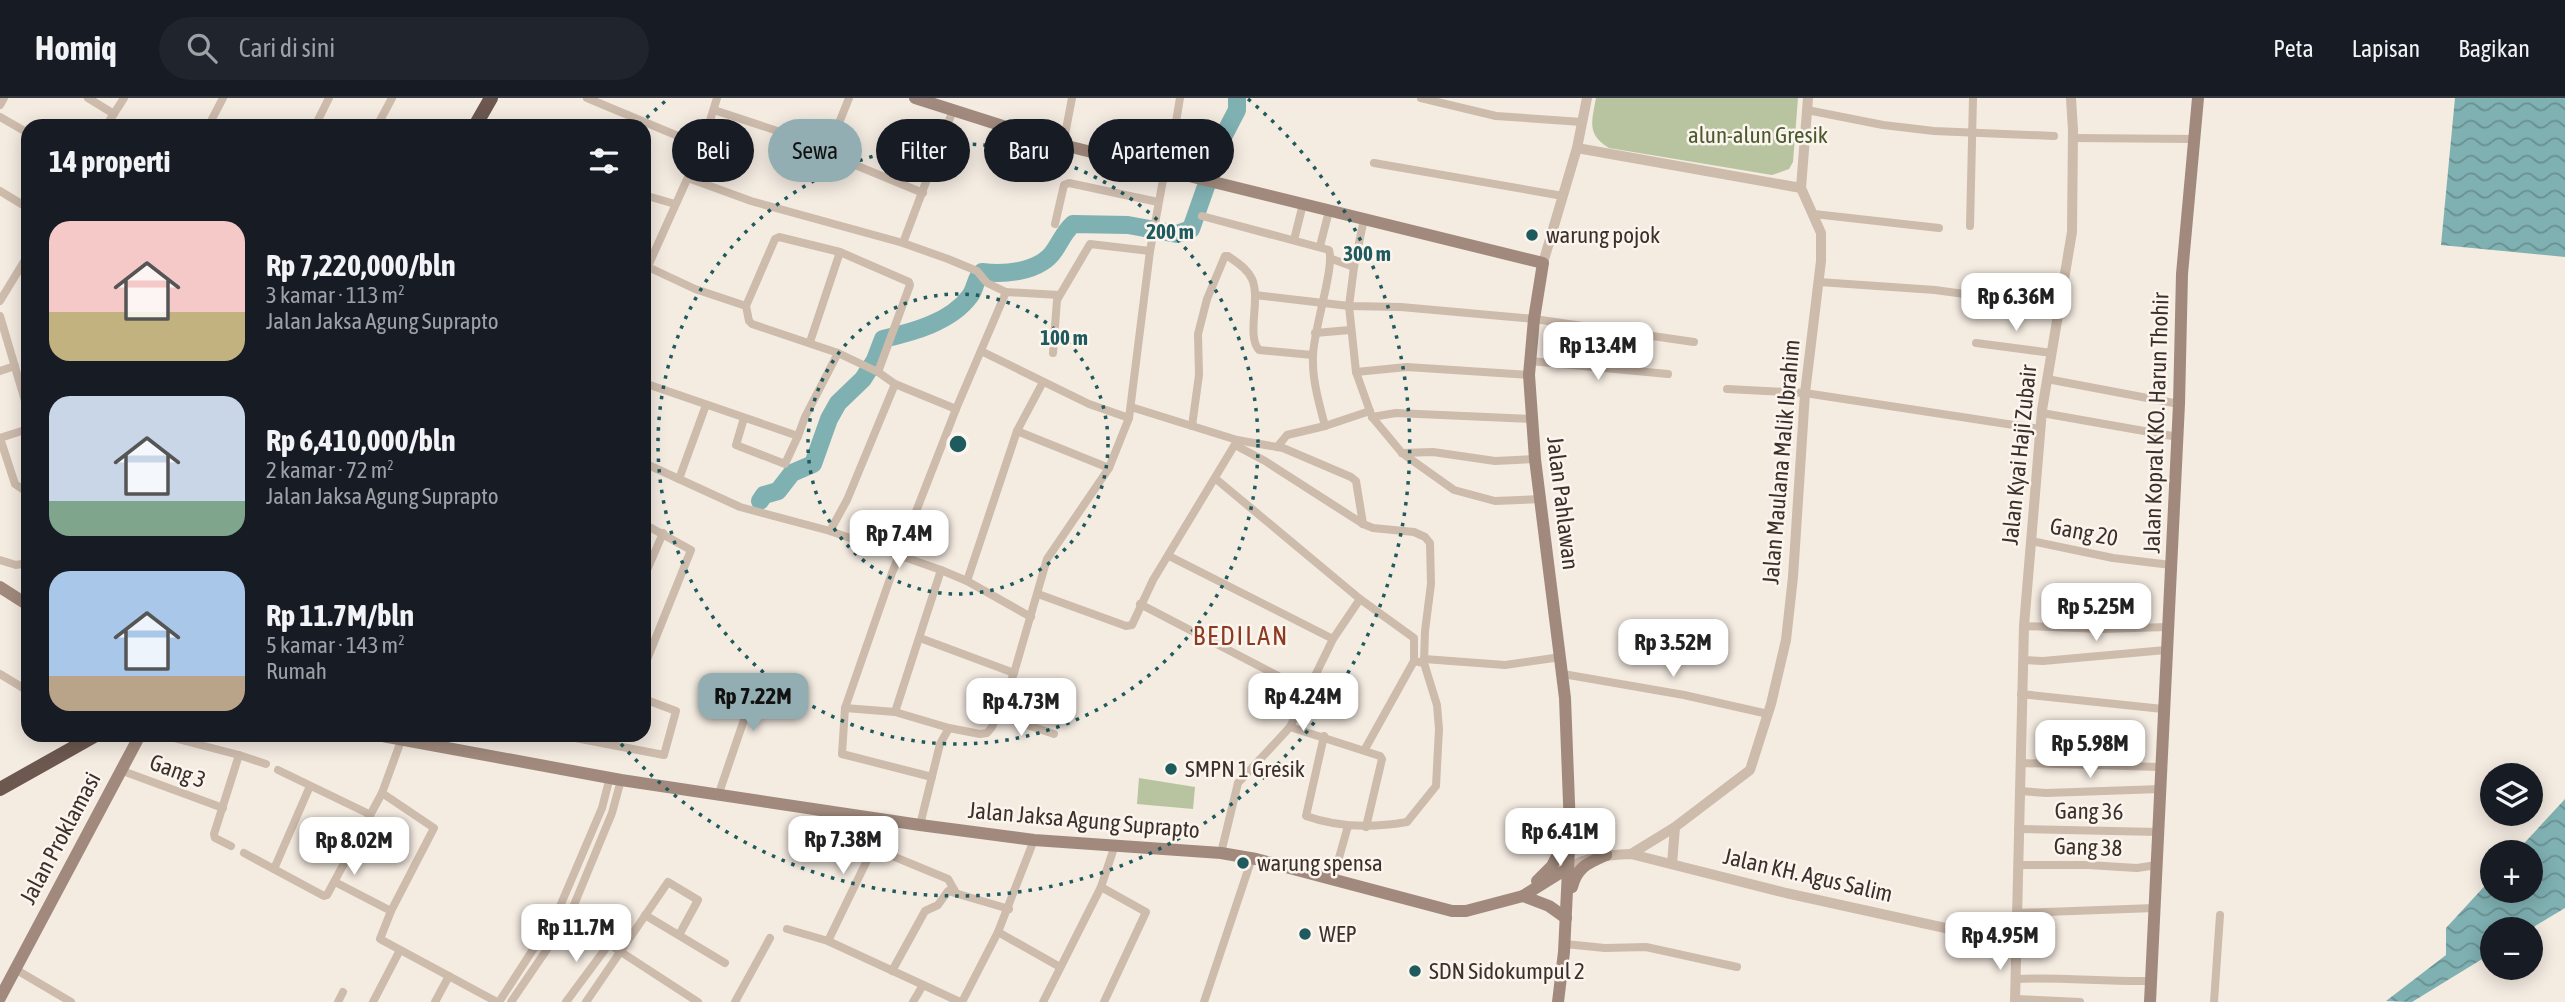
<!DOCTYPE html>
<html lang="id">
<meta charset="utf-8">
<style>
:root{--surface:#171b24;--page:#20242c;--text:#f1f3f6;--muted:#9ea1a6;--line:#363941;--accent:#92aeb2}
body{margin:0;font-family:"Asap Condensed",sans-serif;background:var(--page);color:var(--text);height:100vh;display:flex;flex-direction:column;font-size:26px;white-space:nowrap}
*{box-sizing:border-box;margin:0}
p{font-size:23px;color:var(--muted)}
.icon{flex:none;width:38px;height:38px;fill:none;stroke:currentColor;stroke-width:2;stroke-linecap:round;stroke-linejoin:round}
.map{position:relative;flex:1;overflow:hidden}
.sheet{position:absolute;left:21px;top:21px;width:630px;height:623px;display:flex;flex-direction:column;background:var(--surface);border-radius:21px;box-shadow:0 4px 18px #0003}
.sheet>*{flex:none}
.guide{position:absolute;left:672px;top:21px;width:665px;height:63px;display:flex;gap:14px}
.fabs{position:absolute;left:2480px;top:665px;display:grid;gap:14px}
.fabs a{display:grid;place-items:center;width:63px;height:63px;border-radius:50%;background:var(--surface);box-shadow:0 4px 18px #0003;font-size:35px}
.price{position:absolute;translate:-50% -60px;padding:0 16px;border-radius:14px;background:#fff;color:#222;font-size:23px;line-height:46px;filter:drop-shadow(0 2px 4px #0008)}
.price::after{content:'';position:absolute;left:50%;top:42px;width:21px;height:16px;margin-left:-10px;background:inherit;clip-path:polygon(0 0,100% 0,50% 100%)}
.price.on{background:var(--accent);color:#111}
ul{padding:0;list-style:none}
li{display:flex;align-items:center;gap:21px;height:175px;padding:0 28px}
li span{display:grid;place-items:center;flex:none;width:196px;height:140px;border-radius:21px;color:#555}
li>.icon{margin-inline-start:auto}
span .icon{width:84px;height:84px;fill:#fffc;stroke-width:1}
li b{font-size:30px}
h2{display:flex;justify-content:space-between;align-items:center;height:84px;padding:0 28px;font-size:30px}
.tag{padding:0 24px;border-radius:32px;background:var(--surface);box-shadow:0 4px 18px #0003;font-size:24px;line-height:63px}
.tag.on{background:var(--accent);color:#111}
header{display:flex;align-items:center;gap:42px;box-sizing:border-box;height:98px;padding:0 35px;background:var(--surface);border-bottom:2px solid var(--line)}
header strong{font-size:33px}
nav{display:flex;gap:38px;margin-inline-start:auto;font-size:24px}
.search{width:490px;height:63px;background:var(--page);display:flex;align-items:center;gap:18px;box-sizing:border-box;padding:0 24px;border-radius:38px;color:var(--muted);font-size:26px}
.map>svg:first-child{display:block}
</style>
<header>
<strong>Homiq</strong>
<div class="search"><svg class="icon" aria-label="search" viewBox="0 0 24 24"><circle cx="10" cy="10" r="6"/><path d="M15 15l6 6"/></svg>Cari di sini</div>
<nav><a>Peta</a><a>Lapisan</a><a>Bagikan</a></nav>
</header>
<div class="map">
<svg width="2565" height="904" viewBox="0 0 2565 904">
<defs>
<pattern id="water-waves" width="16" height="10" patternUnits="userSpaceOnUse" patternTransform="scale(1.75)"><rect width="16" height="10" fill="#7fb0b2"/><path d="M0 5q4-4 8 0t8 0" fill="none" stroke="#699091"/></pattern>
</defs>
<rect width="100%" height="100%" fill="#f4ebe1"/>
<g fill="#b8c4a0">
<path d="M1596,0H1798L1793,64L1789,71L1772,77L1609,50C1586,36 1592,23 1596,0Z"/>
<path d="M1139,680L1195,689L1193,711L1137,706Z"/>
</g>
<g fill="url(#water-waves)">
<path d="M2455,0H2565V159L2441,147Z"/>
<path d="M2565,701V810L2530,831H2492V855L2412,904L2386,903L2446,857V830L2492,780V793H2530V754H2516Z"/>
</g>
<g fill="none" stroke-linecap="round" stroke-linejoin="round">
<path stroke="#7fb0b2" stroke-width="18" d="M760,403L764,397L778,393L792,375L813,366L829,321L838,305L863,281L875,262L883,241C913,234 951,224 970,198C976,190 975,180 982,174C1004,177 1040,174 1054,153C1061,143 1064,134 1073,126L1128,127L1177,136L1191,131L1224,37L1237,12V0"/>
<g stroke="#cdbbac" stroke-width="8">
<path d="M88,0L114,16"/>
<path d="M587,0L702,48"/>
<path d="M1421,0L1496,18L1582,24"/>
<path d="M0,7L4,0"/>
<path d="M714,12L829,50L848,64L923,95"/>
<path d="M1807,12L1883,27L1934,33L2054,38"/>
<path d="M0,19L28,35"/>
<path d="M106,28L124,0"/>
<path d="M212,28L211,23L223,0"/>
<path d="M315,28L329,0"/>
<path d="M377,28L392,0"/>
<path d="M2073,40L2194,41"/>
<path d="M1063,47L1072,0"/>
<path d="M829,50L849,0"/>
<path d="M1374,65L1563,98"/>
<path d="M1168,71L1180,0"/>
<path d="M688,80L751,103L903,145L948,161L977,173L987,185L1006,194L956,311L892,475L845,610L895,614"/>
<path d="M0,93L28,110"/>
<path d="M644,97L675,106"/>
<path d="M1814,116L1939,130"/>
<path d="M1202,118L1329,152C1335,169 1313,233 1313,258C1312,282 1319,305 1325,328"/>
<path d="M1364,121L1354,169L1349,208L1356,274L1372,319L1402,355L1454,392L1495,403L1542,401"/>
<path d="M1055,126L1064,87L1069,85L1158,104"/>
<path d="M1970,128L1973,0"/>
<path d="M1294,142L1303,106"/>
<path d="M903,145L953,12"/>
<path d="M1320,148L1329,113"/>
<path d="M1332,161L1354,169"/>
<path d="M648,169L695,191L746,208L749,223L752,226L838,255L878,274L895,286L956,311"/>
<path d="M644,177L702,48L717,0"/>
<path d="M1819,184L1935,192L2060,209"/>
<path d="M1006,194L1059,197"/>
<path d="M1255,197L1349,208L1401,209L1534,221L1694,244"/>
<path d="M0,203L28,157"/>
<path d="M746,208L775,141L779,139L840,154L909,184L910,187L878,274"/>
<path d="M0,218L28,313"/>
<path d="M1315,235L1350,232"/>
<path d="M810,244L840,154"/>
<path d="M1976,245L2052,255"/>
<path d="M981,253L1089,306L1129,320"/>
<path d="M1053,255L1057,202L1090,146L1150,153"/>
<path d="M1530,263L1668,276"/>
<path d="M0,273L15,268"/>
<path d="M1356,274L1407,269L1529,277"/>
<path d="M2047,281L2179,306"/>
<path d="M644,285L798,338L805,319L838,255"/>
<path d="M1727,291L1805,295L2040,331"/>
<path d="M1131,309L1237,342L1283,350L1351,379L1356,383L1363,426"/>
<path d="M2042,315L2178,339"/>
<path d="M1372,319L1396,315L1531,321"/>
<path d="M744,320L736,347L785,366L798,338"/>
<path d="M1192,328L1199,277L1198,236L1207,201L1225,158H1228C1236,164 1247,170 1252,181C1261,201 1246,238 1259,252L1312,257"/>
<path d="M28,331L0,340L15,386L28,395"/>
<path d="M1017,333L1109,370"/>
<path d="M1235,347L1265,363L1363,426L1373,430L1414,434L1425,439L1430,445L1431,486L1425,533L1424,565"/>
<path d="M1277,349L1287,337L1325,328L1370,313"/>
<path d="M1402,355L1433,354L1495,363L1535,361"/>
<path d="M644,365L740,409L830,433L941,472L967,483L1031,519"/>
<path d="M679,381L706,307"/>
<path d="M1216,381L1360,501L1414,540V563L1365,651"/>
<path d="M644,426L691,452L644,569"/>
<path d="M830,433L847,402L895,286"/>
<path d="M2031,443L2113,460L2171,467"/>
<path d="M1169,458L1333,541"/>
<path d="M0,462L16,467L28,465"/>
<path d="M941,472L895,614L949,630"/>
<path d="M644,479L663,435"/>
<path d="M967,483L1017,333L1043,284"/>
<path d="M1038,496L1126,528L1132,527L1153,482L1237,343"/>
<path d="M1140,506L1309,594"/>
<path d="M2024,528L2101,531L2168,529"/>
<path d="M920,540L1014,575"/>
<path d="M1424,561L1505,567L1561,559"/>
<path d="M2023,562L2043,563L2166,552"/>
<path d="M0,576L28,593"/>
<path d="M1563,576L1684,597L1768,616"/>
<path d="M2021,596L2163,611"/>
<path d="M845,610L842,656L932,679"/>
<path d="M997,617L1054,636"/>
<path d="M1290,629L1380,658L1382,661L1366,729"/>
<path d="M162,637L239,657L266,666"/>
<path d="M560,637L664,657L676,613L644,601"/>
<path d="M1324,638L1306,718C1339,730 1372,730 1407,724L1436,688L1439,631L1437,607L1424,565L1414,563"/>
<path d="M2020,665L2160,669"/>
<path d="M120,672L223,710"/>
<path d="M278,672L369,716"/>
<path d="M2019,693L2046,695L2161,691"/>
<path d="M382,695L434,730L391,813L380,841L497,904"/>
<path d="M719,695L747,613L752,608L798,584"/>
<path d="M920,727L940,646L949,630L980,636L987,635L992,629L1014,575L1047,461L1109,370L1129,320L1150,153L1165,71"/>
<path d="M2018,731L2158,734"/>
<path d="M231,748L215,740L214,736L239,657"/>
<path d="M873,750L948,781L956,795"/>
<path d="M244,755L324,798L327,797L382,695L402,640"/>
<path d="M1221,755L1238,685L1290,629L1333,541L1360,501"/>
<path d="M2018,767H2088L2137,770L2157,767"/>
<path d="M274,771L310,688"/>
<path d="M1333,781L1348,728"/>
<path d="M335,784L391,813"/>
<path d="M1101,789L1146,814L1104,904"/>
<path d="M558,813L698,904"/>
<path d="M2016,815L2155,810"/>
<path d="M645,817L725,865"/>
<path d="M787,831L828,843L960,904"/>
<path d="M998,834L1060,869"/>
<path d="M828,843L873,750L880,720"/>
<path d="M1565,846L1605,850L1646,849L1737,869"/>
<path d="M15,871L71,904"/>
<path d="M892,873L925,813L938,807L948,793L1009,811"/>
<path d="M2016,881C2061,879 2106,884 2151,883"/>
<path d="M2015,901L2080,904"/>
<path d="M338,904L343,894"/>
<path d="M373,904L400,852"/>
<path d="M435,904L449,878"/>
<path d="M499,904L558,813L602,710L610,679"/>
<path d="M511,904L569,819L612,715L621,682"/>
<path d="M566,904L609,846"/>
<path d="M586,904L668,784L698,802L679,837"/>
<path d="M735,904L770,840"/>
<path d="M913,904L923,887"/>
<path d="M962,904L998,834L1034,742"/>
<path d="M1043,904L1101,789L1115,747"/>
<path d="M1204,904L1252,760"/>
<path d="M2214,904L2220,817"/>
</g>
<g stroke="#cdbbac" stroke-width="10">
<path d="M1577,50L1801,90L1808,0"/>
<path d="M1543,165L1577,50L1587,0"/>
<path d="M1631,756L1675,729L1750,672L1771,606L1786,542L1793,479L1805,295L1821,163V135L1801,90"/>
<path d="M1672,766L1675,729"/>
<path d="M1568,770C1588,758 1608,757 1631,756L1786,795L2018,846"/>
<path d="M2015,904L2024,528L2042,312L2072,134L2073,32L2071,0"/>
</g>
<g stroke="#a18a7d" stroke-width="12">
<path d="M915,0L1063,47L1543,165L1534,221L1529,277L1535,361L1565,600L1570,731L1564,854L1558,904"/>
<path d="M0,489L28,507"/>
<path d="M377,637L621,682L920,727L1034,742L1221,755L1256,761L1452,813H1466L1523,798L1568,770"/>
<path d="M1570,731L1582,743L1606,757"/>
<path d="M1537,783L1552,768L1566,741"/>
<path d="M1572,789C1577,769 1588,765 1606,757"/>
<path d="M1523,798L1549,808L1566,820"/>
<path d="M0,900L140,637"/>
<path d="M2150,904L2179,306L2182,176L2198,0"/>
</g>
<g stroke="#6c584f" stroke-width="14">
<path d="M475,28L491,0"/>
<path d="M0,691L96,637"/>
</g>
</g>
<g fill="none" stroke="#1f5a5e" stroke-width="3.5" stroke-dasharray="3.5 7">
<circle cx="958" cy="346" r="150"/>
<circle cx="958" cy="346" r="300"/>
<path d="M639 27A451 451 0 0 1 668 1M1248 1A451 451 0 1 1 615 639"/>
</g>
<g fill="#1f5a5e" stroke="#fbf5ee" stroke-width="2.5">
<circle cx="1532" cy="137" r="7"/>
<circle cx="1171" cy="671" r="7"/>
<circle cx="1243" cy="765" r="7"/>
<circle cx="1305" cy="836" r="7"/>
<circle cx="1415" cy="873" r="7"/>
</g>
<g text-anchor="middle" stroke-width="5" stroke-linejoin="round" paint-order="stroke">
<g font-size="23" fill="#4a5a2e" stroke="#fbf5ee">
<text x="1758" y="45">alun-alun Gresik</text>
</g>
<g font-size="23" fill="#3b302b" stroke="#fbf5ee" text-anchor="start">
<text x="1546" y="145">warung pojok</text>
<text x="1185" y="679">SMPN 1 Gresik</text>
<text x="1257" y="773">warung spensa</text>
<text x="1319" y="844">WEP</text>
<text x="1429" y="881">SDN Sidokumpul 2</text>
</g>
<g font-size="23" fill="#3b302b" stroke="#fbf5ee">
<text transform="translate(2156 325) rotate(-88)" y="8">Jalan Kopral KKO. Harun Thohir</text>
<text transform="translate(2019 357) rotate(-84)" y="8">Jalan Kyai Haji Zubair</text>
<text transform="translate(1781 364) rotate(-85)" y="8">Jalan Maulana Malik Ibrahim</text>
<text transform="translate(1563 405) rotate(83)" y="8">Jalan Pahlawan</text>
<text transform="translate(2084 434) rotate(11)" y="8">Gang 20</text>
<text transform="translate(178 673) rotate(20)" y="8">Gang 3</text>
<text transform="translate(2089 713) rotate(1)" y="8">Gang 36</text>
<text transform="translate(1084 722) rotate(5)" y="8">Jalan Jaksa Agung Suprapto</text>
<text transform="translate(60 740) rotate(-62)" y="8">Jalan Proklamasi</text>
<text transform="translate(2088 749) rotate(2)" y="8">Gang 38</text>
<text transform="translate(1808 777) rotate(13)" y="8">Jalan KH. Agus Salim</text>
</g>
<g font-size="26" letter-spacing="2" fill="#8c3b22" stroke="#fbf5ee">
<text x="1241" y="547">BEDILAN</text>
</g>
</g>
<circle cx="958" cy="346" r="10" fill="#1f5a5e" stroke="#fbf5ee" stroke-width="3.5"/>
<g font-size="21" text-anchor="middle" font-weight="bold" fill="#1f5a5e" stroke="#fbf5ee" stroke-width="5" stroke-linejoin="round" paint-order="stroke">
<text x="1170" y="141">200 m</text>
<text x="1367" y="163">300 m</text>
<text x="1064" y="247">100 m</text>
</g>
</svg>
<div class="fabs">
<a><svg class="icon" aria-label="layers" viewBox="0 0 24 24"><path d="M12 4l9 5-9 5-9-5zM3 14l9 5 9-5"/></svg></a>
<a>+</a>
<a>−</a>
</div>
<b class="price" style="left:2016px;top:235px">Rp 6.36M</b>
<b class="price" style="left:1598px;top:284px">Rp 13.4M</b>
<b class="price" style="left:899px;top:472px">Rp 7.4M</b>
<b class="price" style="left:2096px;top:545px">Rp 5.25M</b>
<b class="price" style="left:1673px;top:581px">Rp 3.52M</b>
<b class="price on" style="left:753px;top:635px">Rp 7.22M</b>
<b class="price" style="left:1303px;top:635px">Rp 4.24M</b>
<b class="price" style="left:1021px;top:640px">Rp 4.73M</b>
<b class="price" style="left:2090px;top:682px">Rp 5.98M</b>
<b class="price" style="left:1560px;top:770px">Rp 6.41M</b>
<b class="price" style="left:843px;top:778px">Rp 7.38M</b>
<b class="price" style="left:354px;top:779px">Rp 8.02M</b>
<b class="price" style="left:576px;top:866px">Rp 11.7M</b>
<b class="price" style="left:2000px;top:874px">Rp 4.95M</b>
<div class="guide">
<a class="tag">Beli</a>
<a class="tag on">Sewa</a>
<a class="tag">Filter</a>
<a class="tag">Baru</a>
<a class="tag">Apartemen</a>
</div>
<section class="sheet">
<h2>14 properti<svg class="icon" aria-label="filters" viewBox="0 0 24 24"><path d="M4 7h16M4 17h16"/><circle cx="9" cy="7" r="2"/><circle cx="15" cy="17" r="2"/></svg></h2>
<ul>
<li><span style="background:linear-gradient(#f6c9c9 65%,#c2b280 0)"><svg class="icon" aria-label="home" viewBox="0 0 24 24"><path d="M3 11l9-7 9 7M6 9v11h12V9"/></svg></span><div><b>Rp 7,220,000/bln</b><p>3 kamar · 113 m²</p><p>Jalan Jaksa Agung Suprapto</p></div></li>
<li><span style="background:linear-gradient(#c9d6e8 75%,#7fa58c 0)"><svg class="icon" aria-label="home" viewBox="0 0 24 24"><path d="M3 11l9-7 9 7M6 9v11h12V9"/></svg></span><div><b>Rp 6,410,000/bln</b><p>2 kamar · 72 m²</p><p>Jalan Jaksa Agung Suprapto</p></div></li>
<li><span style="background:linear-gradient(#a9c7e8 75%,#b9a48a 0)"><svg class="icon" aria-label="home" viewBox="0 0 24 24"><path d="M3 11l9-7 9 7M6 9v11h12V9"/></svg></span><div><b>Rp 11.7M/bln</b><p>5 kamar · 143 m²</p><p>Rumah</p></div></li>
</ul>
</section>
</div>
